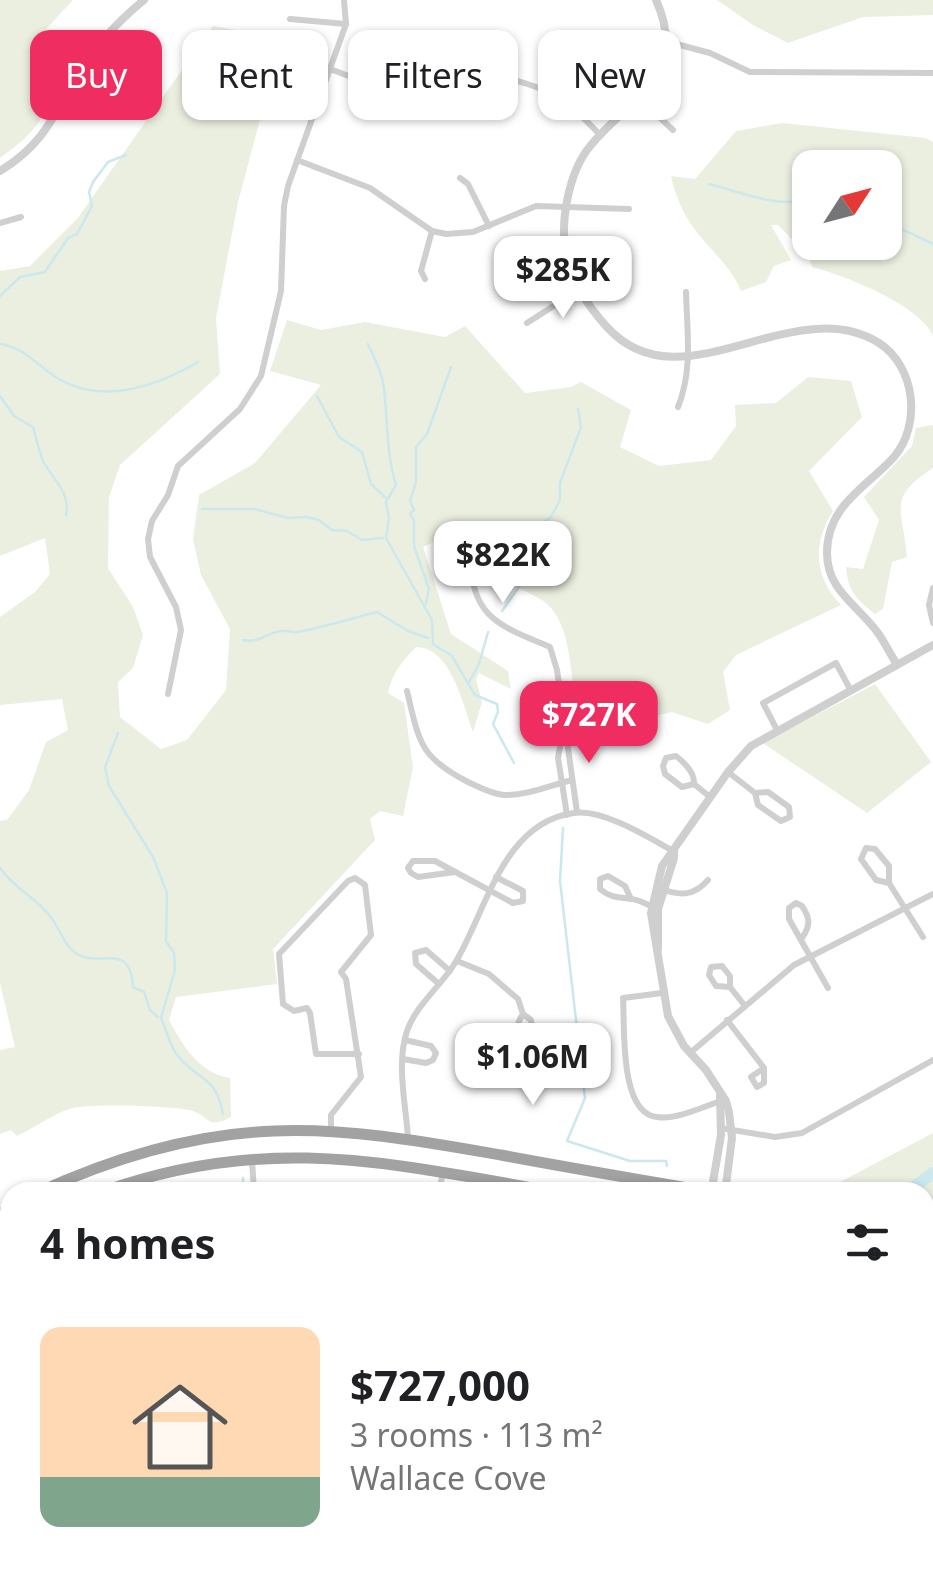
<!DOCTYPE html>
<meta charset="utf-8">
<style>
:root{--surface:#fff;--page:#f6f6f6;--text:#202124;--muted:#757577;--accent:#f02d61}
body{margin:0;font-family:"Noto Sans",sans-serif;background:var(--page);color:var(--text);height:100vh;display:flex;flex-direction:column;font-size:38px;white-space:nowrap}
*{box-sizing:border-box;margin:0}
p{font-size:32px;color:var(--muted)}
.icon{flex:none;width:55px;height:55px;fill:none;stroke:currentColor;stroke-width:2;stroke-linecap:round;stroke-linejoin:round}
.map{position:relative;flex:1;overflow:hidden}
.details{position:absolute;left:0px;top:1182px;width:935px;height:392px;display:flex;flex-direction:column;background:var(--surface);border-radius:30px 30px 0 0;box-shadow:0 2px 8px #0004}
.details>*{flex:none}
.top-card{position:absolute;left:30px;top:30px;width:875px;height:90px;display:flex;gap:20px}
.needle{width:65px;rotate:54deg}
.controls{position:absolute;left:792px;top:150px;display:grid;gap:20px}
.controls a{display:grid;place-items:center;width:110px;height:110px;border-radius:20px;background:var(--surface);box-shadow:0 2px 8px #0004;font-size:50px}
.price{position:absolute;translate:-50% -85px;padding:0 22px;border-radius:20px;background:#fff;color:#222;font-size:32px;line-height:65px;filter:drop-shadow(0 2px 5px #0008)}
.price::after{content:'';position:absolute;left:50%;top:60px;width:30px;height:22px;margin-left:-15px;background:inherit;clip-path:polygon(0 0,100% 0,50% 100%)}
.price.current{background:var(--accent);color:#fff}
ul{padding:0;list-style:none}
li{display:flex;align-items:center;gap:30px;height:250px;padding:0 40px}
li span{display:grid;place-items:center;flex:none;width:280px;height:200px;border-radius:20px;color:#555}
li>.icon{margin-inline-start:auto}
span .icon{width:120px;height:120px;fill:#fffc;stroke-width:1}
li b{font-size:42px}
h2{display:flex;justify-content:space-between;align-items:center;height:120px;padding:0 40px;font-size:42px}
.tag{padding:0 35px;border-radius:20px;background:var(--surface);box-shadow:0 2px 8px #0004;font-size:35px;line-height:90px}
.tag.current{background:var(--accent);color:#fff}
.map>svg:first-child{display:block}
</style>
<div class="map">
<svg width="933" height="1574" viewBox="0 0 933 1574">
<rect width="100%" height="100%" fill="#fff"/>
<g fill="#ebefe0" fill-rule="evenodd">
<path d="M0,0H73L45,30C53,97 60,115 0,158Z"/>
<path d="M717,0H933V15L863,17L788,43L753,25Z"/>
<path d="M213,26L236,30L254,79L268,90L238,202L216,318L220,374L120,465L109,497L108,568L133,607L143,635L133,668L118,682L120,717L161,749L187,740L226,690L230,629L201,575L193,539L199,495L255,463L321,385L270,371L287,320L321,330L365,322L445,337L465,326L525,393L571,387L581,382L631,410L620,447L659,466L711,460L736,426L735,405L776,403L808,377L851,381L862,417L809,471L833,511C812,545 814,576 841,605L736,655L723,672L730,710L708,724L672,712L649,717L644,733L576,703C570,673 571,625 547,604C537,596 522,590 511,584L519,557L517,542C486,522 453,532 423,547L451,634L508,671L511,689L479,673L476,679L482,702L473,732C463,705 451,647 416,647C402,661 392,674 388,693L404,703L413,767L403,816L380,811L370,819L375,840L273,949L277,984L176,997L169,1020C183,1046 199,1073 230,1078L231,1117C205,1130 211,1116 190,1110C172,1106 91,1103 73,1108C54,1113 34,1128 17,1136L11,1130L0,1134V1050L15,1047L0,983V821L7,820L29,790L46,742L68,730L62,699L0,705V617L35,592L50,574L45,538L0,556V271L30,266L77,219Z"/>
<path d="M782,123L926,138L933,142V336C920,305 844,275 812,267L808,255L778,225H771L791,260L774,266L766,282L741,291C730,264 709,250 693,227C682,212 675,194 671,176L695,179L736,131ZM810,168H885V242H810Z"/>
<path d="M933,425V468C886,498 903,509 907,557L892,562L883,609L875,614C857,599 848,592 846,567L863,569L879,520L864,497L912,446L916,428Z"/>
<path d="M875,684L931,762L867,813L763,743Z"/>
<path d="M933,1133V1209L925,1207V1192H821Z"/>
<path d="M10,1265V1347L0,1348V1270Z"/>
<path d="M925,1266L933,1267V1366L925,1361Z"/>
<path d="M194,1565H763L759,1574H203Z"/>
</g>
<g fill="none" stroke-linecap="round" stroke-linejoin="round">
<g stroke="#cbe8ef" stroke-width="2.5">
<path d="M709,184C738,191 783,211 810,197"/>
<path d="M885,221L933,244"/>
<path d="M0,296L20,277L45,272L68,238L77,234L92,206L89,192L93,182L108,162L126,155"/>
<path d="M0,344C23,347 35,363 54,376C100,406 155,387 198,362"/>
<path d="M368,344C374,358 383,374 384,389C388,422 386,453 396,485L386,502L389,518L386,538L432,620L433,644L452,656L475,695L497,704L498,712L493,724L514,763"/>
<path d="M0,396L14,416L33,427C36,438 39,450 43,461C52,478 71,493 66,515"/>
<path d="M317,396L339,437L362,452L371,484L386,498"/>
<path d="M202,509H255L288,518L306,517L319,520L332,530L347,531L362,540L383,538"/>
<path d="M426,604L429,589L414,546V520L410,514L414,510L410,501L416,482V447L427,434L451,367"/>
<path d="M502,611L524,580L521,575L532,548L541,541L543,523L551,517L560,500V483L581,427L578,409"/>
<path d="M243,640C260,644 266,632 282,631C287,630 292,633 298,632C325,627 350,619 377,612L408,631L428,638"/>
<path d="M469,682L479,664L488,632"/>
<path d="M118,733L105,767L109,786L153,857L167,893L166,941L174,953L175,970L161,1018C167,1030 169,1046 178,1056C199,1082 216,1075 223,1114"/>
<path d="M563,828L560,881L585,1098L567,1141L630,1161H666L667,1166"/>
<path d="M0,868C14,888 35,897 50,916C58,926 62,939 71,949C95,974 130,936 133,987L144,992L150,1010L158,1017"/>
<path d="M243,1192V1178"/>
</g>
<g stroke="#cbe8ef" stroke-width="12">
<path d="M907,1192L933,1173"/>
<path d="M0,1362H10"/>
<path d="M239,1565L248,1572L265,1574"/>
<path d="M293,1574L345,1565"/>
</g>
<g stroke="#cfcfcf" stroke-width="6">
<path d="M290,19L346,24"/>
<path d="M665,41L710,53L750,72L933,73"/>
<path d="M330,69L397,94"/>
<path d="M495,75C549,89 562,94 600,135"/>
<path d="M640,99L673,130"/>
<path d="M297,160L370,188L432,231L446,234L473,232L536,206L629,209"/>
<path d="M460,178L468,184L489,226"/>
<path d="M0,223L21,217"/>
<path d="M425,279L421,271L432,231"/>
<path d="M527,323L580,289"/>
<path d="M678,407C693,370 687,331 686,292"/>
<path d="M470,551C471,617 495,624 550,647L557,670L577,812"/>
<path d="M933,588L929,605L933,623"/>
<path d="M407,691C419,741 419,757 468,782C479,787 491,794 504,795C526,796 551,785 572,780"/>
<path d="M168,694L181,630L176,607L150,557L148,539L152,521L168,495L178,466L240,409L261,376L281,291L284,206L288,186L346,24L344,0"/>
<path d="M777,730L763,703L836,663L850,689"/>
<path d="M563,731L558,758L567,815"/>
<path d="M728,772L755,793L758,805L781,821L790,817L789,807L768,792L755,793"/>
<path d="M694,784L682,787L665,774L663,766L666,758L676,756C685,763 695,773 694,784L710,797"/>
<path d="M455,872L418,877L411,873L408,868L413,861H435L513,903L523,901V891L496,877"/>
<path d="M889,883L876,880L861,859L866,848L875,849L889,866V883L923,937"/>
<path d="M661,889C681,896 694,896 708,880"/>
<path d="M631,899L625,886L608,876L600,879V889C611,898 618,897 631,899C638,899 648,905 655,908"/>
<path d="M802,938C811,925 810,918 802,906L796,903L789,908V919L828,988"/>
<path d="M457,961L489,974L518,999L523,1014L531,1020L538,1078L531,1090H526C514,1075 511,1029 523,1014"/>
<path d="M439,984L416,964L415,953L426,950L450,971"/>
<path d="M730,987L716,986L709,975L711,967L722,966L730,976V987L745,1006"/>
<path d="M662,993L623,998C625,1028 619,1113 657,1117C675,1120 700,1108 718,1102"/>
<path d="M727,1020L764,1068L751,1077L757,1087L764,1083V1068"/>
<path d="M690,1053L794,965L933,894"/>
<path d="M403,1059L426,1063L433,1060L436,1053L431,1046L405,1040"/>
<path d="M721,1128L775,1137L802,1133L933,1060"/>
<path d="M331,1131V1115L361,1077L346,979L341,972L371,935L365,885L355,878L348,881L279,954L283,1004L294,1011L307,1008L310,1013L316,1054H359"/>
<path d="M408,1138C406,1106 396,1063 407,1031C416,1005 441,986 455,963C486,913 502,822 574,813C603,809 648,837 673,851"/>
<path d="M252,1160L254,1192"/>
<path d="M438,1192L443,1174"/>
<path d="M0,1508L10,1514"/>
<path d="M92,1565L106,1574"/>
<path d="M831,1574L838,1565"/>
</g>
<g stroke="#cfcfcf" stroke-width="8">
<path d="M656,0C690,75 630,98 591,145C568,172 558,227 568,261C574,285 589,307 606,326C680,410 793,289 879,343C915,366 922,424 894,457C866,488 827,505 827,553C827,591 858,605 878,633C885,643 891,655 897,665"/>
<path d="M0,171C46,143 55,112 81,69C97,44 121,19 144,0"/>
<path d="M658,949V909L674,858V851"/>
<path d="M716,1192L713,1182L721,1135L720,1095"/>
<path d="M718,1192L726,1185L732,1138L729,1112L726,1101L706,1070L684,1046L668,1016L651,913L662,866L728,772L751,746L933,645"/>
<path d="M0,1424L10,1426"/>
</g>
<g stroke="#a2a2a2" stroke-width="11">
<path d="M39,1192C113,1158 192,1134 274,1131C351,1128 426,1142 501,1155C571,1168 641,1180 712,1192"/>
<path d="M102,1192C269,1132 391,1164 557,1192"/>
<path d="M0,1214L10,1208"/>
<path d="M925,1228L933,1230"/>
<path d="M0,1243L10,1237"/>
<path d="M925,1255L933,1257"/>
</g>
</g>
</svg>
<div class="controls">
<a><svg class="needle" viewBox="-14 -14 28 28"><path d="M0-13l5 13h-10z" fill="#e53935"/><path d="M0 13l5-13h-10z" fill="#757577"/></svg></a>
</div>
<b class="price" style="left:563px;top:321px">$285K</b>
<b class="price" style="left:503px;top:606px">$822K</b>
<b class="price current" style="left:589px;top:766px">$727K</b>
<b class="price" style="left:533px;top:1108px">$1.06M</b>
<div class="top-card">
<a class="tag current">Buy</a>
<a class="tag">Rent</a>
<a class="tag">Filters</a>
<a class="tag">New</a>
</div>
<section class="details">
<h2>4 homes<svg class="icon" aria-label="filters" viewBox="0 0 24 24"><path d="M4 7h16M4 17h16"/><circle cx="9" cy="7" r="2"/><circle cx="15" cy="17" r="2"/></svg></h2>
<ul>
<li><span style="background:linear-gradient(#ffd9b3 75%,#7fa58c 0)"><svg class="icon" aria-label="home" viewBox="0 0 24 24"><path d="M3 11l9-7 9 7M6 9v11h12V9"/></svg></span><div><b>$727,000</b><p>3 rooms · 113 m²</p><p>Wallace Cove</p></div></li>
</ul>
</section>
</div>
